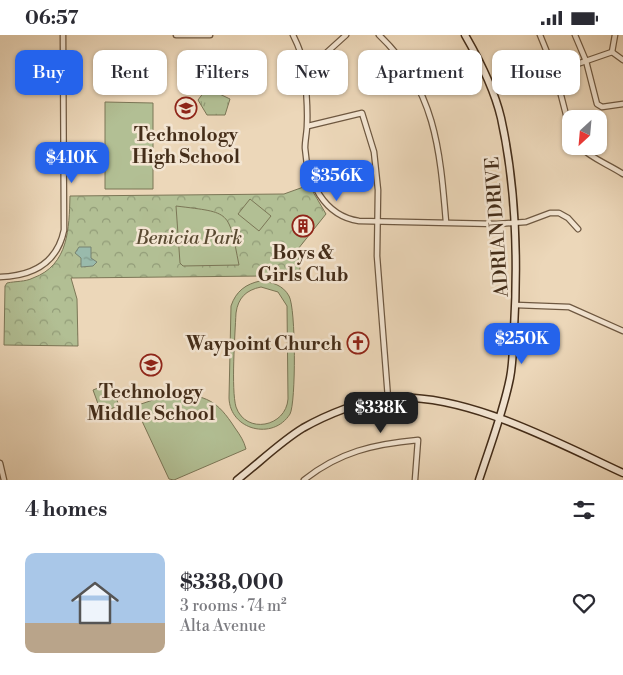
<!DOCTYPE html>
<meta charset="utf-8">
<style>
:root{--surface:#fff;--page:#f2f2f3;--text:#2b2b33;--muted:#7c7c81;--line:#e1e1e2;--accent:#2563eb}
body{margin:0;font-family:"Libre Bodoni",serif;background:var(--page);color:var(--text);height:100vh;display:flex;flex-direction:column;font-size:19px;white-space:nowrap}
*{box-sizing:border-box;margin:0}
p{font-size:16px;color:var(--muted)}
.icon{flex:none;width:28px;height:28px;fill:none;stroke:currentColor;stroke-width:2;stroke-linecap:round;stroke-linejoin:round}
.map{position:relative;height:445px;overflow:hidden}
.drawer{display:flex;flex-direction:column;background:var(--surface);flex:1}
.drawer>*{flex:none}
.guide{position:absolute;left:15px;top:15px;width:594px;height:45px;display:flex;gap:10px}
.needle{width:32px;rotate:206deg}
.controls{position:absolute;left:562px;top:75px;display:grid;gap:10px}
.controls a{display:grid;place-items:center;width:45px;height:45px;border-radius:10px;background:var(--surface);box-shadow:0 1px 4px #0004;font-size:25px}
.price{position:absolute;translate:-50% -42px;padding:0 11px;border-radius:10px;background:var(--accent);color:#fff;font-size:16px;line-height:32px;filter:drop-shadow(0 1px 2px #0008)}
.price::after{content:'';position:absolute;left:50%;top:30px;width:15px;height:11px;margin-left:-8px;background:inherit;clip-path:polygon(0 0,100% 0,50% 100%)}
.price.on{background:#222;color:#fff}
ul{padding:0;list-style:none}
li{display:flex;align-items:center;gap:15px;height:125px;padding:0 25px}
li+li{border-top:1px solid var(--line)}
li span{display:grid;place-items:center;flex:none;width:140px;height:100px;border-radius:10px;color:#555}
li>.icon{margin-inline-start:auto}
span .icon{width:60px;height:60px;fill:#fffc;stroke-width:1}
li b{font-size:21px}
h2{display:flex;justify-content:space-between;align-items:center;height:60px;padding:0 25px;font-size:21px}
.pill{padding:0 18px;border-radius:10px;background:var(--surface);box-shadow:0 1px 4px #0004;font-size:18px;line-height:45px}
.pill.on{background:var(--accent);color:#fff}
.status{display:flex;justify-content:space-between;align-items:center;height:35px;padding:0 25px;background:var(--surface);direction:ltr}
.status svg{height:14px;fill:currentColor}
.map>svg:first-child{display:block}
</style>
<div class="status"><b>06:57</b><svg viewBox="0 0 49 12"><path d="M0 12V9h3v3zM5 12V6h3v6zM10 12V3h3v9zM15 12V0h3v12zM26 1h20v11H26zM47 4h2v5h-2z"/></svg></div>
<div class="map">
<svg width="623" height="445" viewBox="0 0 623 445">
<defs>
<pattern id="grass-tufts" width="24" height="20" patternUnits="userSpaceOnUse" patternTransform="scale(1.25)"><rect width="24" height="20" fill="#b2bf94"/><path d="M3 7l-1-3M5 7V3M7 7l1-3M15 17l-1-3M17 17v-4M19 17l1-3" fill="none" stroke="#929c78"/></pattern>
<pattern id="park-crowns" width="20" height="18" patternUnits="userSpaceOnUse" patternTransform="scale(1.25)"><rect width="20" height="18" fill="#b2bf94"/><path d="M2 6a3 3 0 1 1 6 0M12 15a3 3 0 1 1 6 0" fill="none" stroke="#929c78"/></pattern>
<pattern id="water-ripples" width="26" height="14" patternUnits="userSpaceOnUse" patternTransform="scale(1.25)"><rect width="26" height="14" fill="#99baac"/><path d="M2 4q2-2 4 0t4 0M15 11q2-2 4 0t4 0" fill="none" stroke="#7e988b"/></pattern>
</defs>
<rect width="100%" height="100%" fill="#ecd7b9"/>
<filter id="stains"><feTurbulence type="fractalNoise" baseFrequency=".004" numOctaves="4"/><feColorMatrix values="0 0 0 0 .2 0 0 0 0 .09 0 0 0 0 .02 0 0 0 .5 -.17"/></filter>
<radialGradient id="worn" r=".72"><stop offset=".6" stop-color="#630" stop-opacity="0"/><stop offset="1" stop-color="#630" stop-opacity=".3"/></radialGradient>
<path fill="url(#grass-tufts)" stroke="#7b7656" d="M207,53L230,64L225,80H207L198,65Z"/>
<path fill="url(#park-crowns)" stroke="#7b7656" d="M309,150L326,179L298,214L300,235L265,241L71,243L77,264L78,311L4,310L5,251L7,248C16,246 25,247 33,243C69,230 69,193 70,161L284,159Z"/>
<g fill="#b2bf94" stroke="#7b7656" fill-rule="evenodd">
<path d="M105,67L153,68V154H105Z"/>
<path d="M250,164L271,181L259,196L238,179Z"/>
<path d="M176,171C232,178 228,175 239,230L183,231L180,228Z"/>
<path d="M260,246C272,247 283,250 289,261C296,273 296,368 290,379C273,406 230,395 229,363L231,271C236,256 246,249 260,246ZM261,252L278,257L287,271L288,364C286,392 246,400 236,372C231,354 235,299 236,278C238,263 246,255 261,252Z"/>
<path d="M111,348L119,371L101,377L93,355Z"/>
<path d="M174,358C207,361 217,365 235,393C240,400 244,406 246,414L174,445L169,444L135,371Z"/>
</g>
<path fill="url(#water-ripples)" stroke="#778271" d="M79,212H91V223L97,227L93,231L81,232V223L75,218Z"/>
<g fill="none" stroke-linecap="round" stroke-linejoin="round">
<g stroke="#6e5841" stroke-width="7">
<g id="street">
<path d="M176,0H210"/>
<path d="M293,0C298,10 303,22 304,33C306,51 308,71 307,90C307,97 305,105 305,113C307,146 324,181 359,186L497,189L526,187L550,178H559L568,183L578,194"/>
<path d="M379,0C435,53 440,114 446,187"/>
<path d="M540,0L555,37L571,99"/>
<path d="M575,0L586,26L597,69L602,72L623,69"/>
<path d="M612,17L615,0"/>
<path d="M612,17L623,25"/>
<path d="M304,30L325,19L346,0"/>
<path d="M531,45L612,17"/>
<path d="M308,91L362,78L374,117L378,155L377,221L388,363"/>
<path d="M579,111C592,124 608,129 623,139"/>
<path d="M0,242C32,241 57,229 64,195L63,0"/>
<path d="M516,270L569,272L623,296"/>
<path d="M0,428L4,445"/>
<path d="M304,445C339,417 374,409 418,405L415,445"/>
</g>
</g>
<g stroke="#442d19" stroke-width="9">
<g id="secondary">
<path d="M465,0C480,26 494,53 501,83C516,151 518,225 514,294C513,311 513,328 510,343C503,378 490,411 479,445"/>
<path d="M237,445C259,428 280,407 303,393C326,380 362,365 389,363C464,357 556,407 623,438"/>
</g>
</g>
<use href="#street" stroke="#f3e5d2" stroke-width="4.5"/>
<use href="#secondary" stroke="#f3e5d2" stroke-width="6"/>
</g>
<defs>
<g id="school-ring" transform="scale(1.125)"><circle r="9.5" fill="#f3e5d2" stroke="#8f2418" stroke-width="1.5"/><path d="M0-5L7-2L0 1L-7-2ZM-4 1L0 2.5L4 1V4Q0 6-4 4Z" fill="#8f2418"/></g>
<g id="building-ring" transform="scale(1.125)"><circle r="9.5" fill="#f3e5d2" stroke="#8f2418" stroke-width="1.5"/><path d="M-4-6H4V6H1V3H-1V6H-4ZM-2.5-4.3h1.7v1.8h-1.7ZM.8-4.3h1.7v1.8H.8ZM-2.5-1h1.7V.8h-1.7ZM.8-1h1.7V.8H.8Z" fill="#8f2418"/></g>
<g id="church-ring" transform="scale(1.125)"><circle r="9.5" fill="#f3e5d2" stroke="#8f2418" stroke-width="1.5"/><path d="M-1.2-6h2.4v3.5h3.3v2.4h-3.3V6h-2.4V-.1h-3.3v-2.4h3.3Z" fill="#8f2418"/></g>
</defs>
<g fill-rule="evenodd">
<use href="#school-ring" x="186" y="73"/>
<use href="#building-ring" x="303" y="191"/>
<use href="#church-ring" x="358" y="308"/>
<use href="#school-ring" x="151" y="330"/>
</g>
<g text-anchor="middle" stroke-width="5" stroke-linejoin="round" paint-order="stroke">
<g font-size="19" font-weight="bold" fill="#442d19" stroke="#f3e5d2">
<text x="186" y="106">Technology<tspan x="186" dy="22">High School</tspan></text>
<text x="303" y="224">Boys &amp;<tspan x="303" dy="22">Girls Club</tspan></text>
<text x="342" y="315" text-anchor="end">Waypoint Church</text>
<text x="151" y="363">Technology<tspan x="151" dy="22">Middle School</tspan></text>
</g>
<g font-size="19" fill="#442d19" stroke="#f3e5d2">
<text transform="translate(496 192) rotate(-94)" y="7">ADRIAN DRIVE</text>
</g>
<g font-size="19" font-style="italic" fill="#5a4a32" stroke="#f3e5d2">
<text x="189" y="209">Benicia Park</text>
</g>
</g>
<rect width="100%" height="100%" filter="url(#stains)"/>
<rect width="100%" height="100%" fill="url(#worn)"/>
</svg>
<div class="controls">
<a><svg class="needle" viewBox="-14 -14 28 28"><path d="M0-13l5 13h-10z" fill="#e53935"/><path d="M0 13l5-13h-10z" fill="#7c7c81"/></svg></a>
</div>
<b class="price" style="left:72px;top:149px">$410K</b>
<b class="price" style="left:337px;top:167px">$356K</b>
<b class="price" style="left:522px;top:330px">$250K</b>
<b class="price on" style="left:381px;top:399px">$338K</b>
<div class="guide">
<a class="pill on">Buy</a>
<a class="pill">Rent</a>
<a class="pill">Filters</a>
<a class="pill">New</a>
<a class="pill">Apartment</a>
<a class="pill">House</a>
</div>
</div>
<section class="drawer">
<h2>4 homes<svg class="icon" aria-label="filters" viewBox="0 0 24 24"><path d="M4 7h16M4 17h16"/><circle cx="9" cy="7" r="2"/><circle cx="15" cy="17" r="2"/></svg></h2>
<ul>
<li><span style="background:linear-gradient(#a9c7e8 70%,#b9a48a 0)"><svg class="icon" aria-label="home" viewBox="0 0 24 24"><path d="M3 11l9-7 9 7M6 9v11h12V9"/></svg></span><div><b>$338,000</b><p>3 rooms · 74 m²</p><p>Alta Avenue</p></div><svg class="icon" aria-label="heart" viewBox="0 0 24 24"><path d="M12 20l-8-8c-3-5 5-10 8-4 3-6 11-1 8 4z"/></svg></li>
</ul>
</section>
